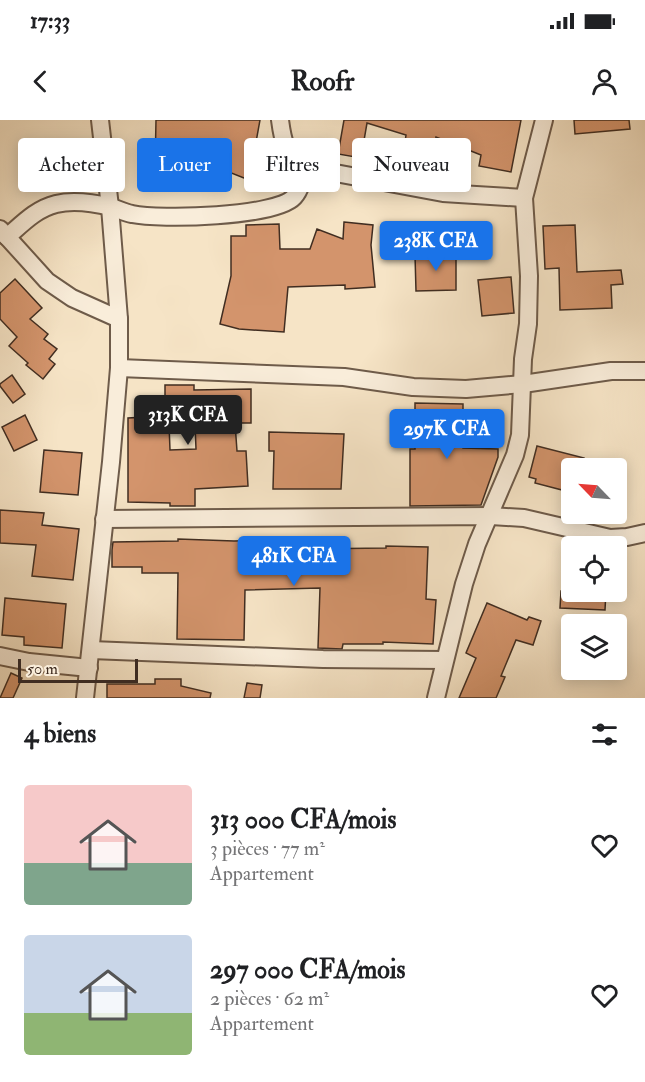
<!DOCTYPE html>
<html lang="fr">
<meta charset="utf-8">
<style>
:root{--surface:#fff;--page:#f2f2f2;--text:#202124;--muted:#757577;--accent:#1a73e8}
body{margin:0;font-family:"IM FELL Double Pica",serif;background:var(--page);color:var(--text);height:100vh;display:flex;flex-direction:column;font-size:22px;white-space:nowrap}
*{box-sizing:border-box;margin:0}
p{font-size:20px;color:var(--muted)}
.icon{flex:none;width:33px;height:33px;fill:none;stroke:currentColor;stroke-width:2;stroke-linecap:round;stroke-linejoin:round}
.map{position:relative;height:578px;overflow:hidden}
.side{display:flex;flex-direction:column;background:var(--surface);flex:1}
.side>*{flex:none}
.guide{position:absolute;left:18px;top:18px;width:609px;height:54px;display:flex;gap:12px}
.needle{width:39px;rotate:295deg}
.buttons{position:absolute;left:561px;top:338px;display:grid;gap:12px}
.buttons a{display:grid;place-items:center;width:66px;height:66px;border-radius:6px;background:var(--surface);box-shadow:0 3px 15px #0003;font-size:30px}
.scale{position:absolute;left:18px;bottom:15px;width:120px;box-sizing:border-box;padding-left:6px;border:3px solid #402d21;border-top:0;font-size:16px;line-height:21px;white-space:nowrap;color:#402d21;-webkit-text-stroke:4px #f9edda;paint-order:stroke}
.price{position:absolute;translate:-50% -51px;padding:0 14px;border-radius:6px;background:var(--accent);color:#fff;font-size:20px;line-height:39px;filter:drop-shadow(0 2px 3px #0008)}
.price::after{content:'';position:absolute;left:50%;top:36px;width:18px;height:14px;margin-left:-9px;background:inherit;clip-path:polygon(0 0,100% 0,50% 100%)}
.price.on{background:#222;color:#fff}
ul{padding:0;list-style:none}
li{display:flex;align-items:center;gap:18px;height:150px;padding:0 24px}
li span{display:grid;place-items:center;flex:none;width:168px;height:120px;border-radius:6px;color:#555}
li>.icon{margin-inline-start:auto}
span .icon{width:72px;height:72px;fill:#fffc;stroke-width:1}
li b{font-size:26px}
h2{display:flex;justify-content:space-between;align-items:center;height:72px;padding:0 24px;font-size:26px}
.pill{padding:0 21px;border-radius:6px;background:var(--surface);box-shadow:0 3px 15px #0003;font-size:21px;line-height:54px}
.pill.on{background:var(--accent);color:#fff}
.status{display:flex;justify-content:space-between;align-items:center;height:42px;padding:0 30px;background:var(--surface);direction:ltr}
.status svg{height:16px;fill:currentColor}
header{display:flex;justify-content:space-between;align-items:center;height:78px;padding:0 24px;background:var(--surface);font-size:27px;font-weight:700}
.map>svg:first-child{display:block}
</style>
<div class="status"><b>17:33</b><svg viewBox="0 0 49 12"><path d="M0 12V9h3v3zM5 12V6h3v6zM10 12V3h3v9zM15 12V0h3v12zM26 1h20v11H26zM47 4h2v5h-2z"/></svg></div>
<header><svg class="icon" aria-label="back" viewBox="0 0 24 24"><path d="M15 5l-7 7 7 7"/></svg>Roofr<svg class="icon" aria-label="person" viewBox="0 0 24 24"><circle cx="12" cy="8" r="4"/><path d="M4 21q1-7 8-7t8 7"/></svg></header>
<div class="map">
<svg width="645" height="578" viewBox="0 0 645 578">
<rect width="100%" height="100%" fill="#f6e4c6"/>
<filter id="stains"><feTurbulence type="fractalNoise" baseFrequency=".00333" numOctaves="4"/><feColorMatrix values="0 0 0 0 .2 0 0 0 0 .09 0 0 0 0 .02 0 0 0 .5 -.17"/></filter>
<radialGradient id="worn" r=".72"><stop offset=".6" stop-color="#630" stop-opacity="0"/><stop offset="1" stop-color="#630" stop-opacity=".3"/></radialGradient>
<g fill="#d3946c" stroke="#402d21" stroke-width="1.5" fill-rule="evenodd">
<path d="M156,0H260L256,22L260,24L258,29L276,35L267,63L250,57L249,60L224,50L223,66L200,65L201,50L155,49Z"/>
<path d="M344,0H521L511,52L479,46L481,35L436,17L433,33L404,29L406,15L367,3L361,38L338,34Z"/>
<path d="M574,0H629L630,9L575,14Z"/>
<path d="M344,102L373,105L371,125L375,167L345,169V165L288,167L284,212L239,209L220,204L231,156V116H246V105L279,104L280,129H310L317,109L343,119Z"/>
<path d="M575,105L577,152L621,150L623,164L611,165L612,188L560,190L559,148L545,149L543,106Z"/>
<path d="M456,134V170L416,171L415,135Z"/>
<path d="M511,157L514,193L482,196L478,160Z"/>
<path d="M15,159L42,188L30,199L48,214L44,219L57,229L49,239L55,244L43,259L26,245L28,243L9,226L17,217L0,199V173Z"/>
<path d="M12,255L25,274L13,283L0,266V264Z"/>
<path d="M165,265H194V270L251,269V303H235L237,331H246L248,366L195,369V386H170V383L128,382V298L165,296ZM169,304H195L196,329L170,330Z"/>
<path d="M415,283L463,284V328L498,329V337L481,385L410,386V329H415Z"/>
<path d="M25,295L37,320L14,331L2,307Z"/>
<path d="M269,312L344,314L341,369H273L274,331H269Z"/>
<path d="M537,326L584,338L581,348H572V368L563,365L562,370L535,363L536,359L529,357Z"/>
<path d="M44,330L82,333L78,375L40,372Z"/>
<path d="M0,390L44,393L42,405L79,409L73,460L32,456L36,425L0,423Z"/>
<path d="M178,419L234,421L306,419V429L386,428V426L428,427L426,479L436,480L433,524L383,522V524H343L342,529L318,528L320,468L245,470L244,520L177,519L178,453H142V447H112V430L113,422L178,421Z"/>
<path d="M561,471H606L605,490L560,488Z"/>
<path d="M5,478L66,484L62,528L24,525V517L2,515Z"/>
<path d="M487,483L527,500L529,497L541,501L533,525L516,520L501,556L505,557L496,578H459L476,538L466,533Z"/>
<path d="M11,553L22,558L13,578H0Z"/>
<path d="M155,559H181V566L211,573L210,578H107V564H155Z"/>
<path d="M247,563L262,565L260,578H244Z"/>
</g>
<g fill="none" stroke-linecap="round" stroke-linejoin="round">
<g stroke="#6e5b4a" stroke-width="20">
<g id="minor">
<path d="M280,0C283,23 285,31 303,47L443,73L524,78"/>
<path d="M0,109L47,161L72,178L119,199"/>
<path d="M7,117C23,103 36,89 56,84C73,80 94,83 111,87C118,89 125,93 132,94C160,100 276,97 294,77C302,68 303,57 303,47"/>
<path d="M119,248L344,257L413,267L466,269L523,264L611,251H645"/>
<path d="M104,399L491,396L524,398L610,418L627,417L645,413"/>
<path d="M91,530L323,539L444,540"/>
<path d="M0,536L29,542L89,548"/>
<path d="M85,578L111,342L119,248V199L110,87L100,0"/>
<path d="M436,578L464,464L477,424L515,335L520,315L523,239L528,204L529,156L524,78L544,0"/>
</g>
</g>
<use href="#minor" stroke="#f9edda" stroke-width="16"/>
</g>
<rect width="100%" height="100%" filter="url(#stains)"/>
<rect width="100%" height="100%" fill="url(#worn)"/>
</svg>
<div class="buttons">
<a><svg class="needle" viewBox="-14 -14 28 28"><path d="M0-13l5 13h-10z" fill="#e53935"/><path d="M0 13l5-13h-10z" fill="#757577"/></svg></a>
<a><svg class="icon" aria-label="locate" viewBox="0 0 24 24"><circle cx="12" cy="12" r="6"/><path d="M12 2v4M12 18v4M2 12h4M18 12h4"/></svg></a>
<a><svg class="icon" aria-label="layers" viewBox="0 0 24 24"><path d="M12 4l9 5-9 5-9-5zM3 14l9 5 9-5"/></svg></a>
</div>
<div class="scale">50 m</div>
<b class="price" style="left:436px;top:152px">238K CFA</b>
<b class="price on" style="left:188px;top:326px">313K CFA</b>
<b class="price" style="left:447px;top:340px">297K CFA</b>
<b class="price" style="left:294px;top:467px">481K CFA</b>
<div class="guide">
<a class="pill">Acheter</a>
<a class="pill on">Louer</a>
<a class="pill">Filtres</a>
<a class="pill">Nouveau</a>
</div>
</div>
<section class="side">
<h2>4 biens<svg class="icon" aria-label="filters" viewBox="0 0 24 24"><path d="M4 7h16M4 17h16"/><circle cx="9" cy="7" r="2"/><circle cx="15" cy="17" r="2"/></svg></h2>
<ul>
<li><span style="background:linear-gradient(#f6c9c9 65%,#7fa58c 0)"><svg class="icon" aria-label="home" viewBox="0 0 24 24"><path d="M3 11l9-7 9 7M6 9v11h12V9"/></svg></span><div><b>313 000 CFA/mois</b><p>3 pièces · 77 m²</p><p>Appartement</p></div><svg class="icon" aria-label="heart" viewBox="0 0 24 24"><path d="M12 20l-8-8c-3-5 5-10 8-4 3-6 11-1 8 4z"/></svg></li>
<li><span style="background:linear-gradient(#c9d6e8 65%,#8fb573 0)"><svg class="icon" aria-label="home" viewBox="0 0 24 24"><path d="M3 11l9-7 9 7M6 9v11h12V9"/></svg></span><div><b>297 000 CFA/mois</b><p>2 pièces · 62 m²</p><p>Appartement</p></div><svg class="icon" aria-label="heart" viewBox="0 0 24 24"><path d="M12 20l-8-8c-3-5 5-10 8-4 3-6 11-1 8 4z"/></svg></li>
</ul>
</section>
